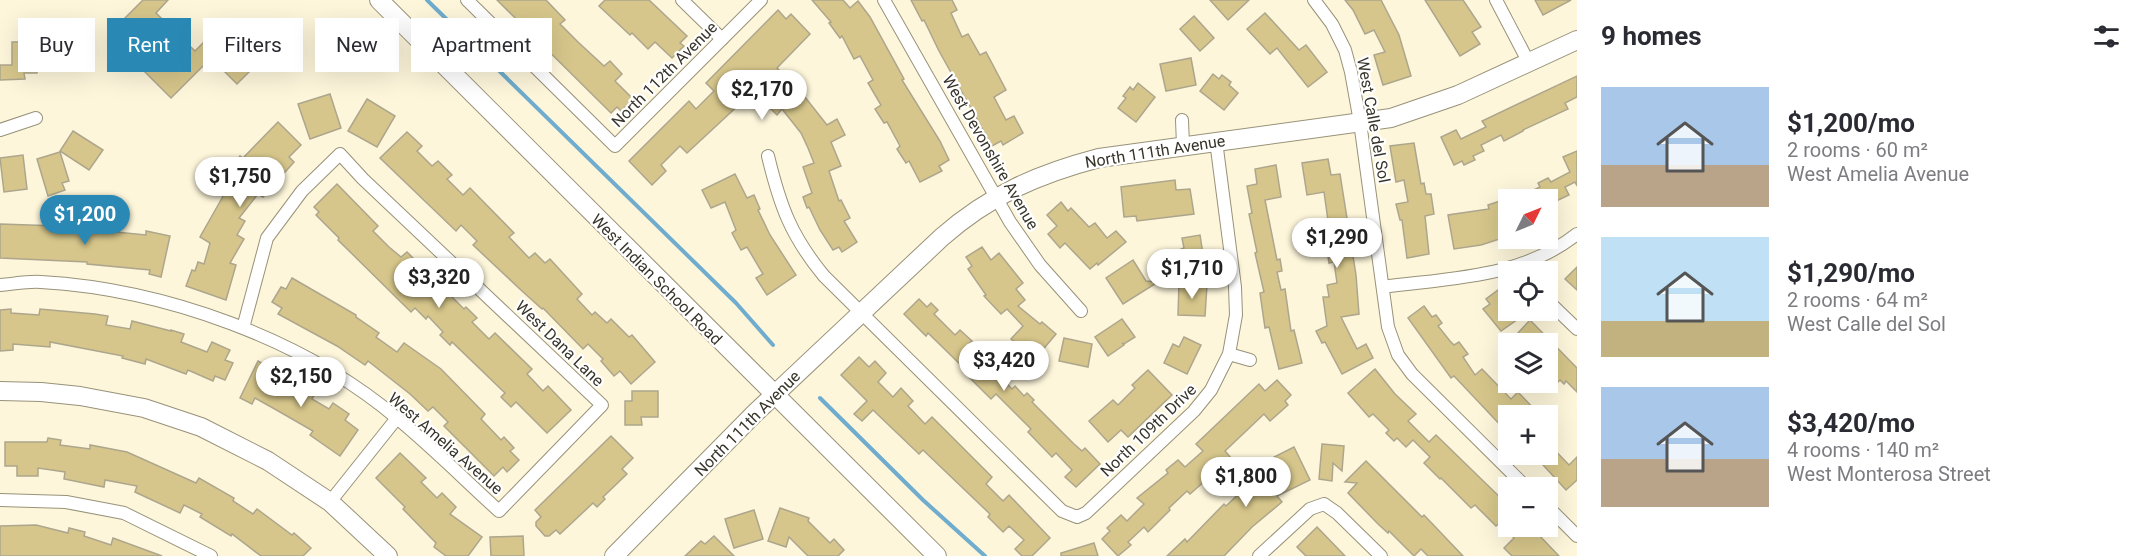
<!DOCTYPE html>
<meta charset="utf-8">
<style>
:root{--surface:#fff;--page:#f7f7f7;--text:#2b2b33;--muted:#7c7c81;--accent:#2a89b4}
body{margin:0;font-family:Roboto,sans-serif;background:var(--page);color:var(--text);height:100vh;display:flex;flex-direction:column;font-size:22px;white-space:nowrap}
*{box-sizing:border-box;margin:0}
p{font-size:20px;color:var(--muted)}
.icon{flex:none;width:33px;height:33px;fill:none;stroke:currentColor;stroke-width:2;stroke-linecap:round;stroke-linejoin:round}
.map{position:relative;flex:1;overflow:hidden}
.drawer{display:flex;flex-direction:column;background:var(--surface);width:570px}
.drawer>*{flex:none}
.top-card{position:absolute;left:18px;top:18px;width:570px;height:54px;display:flex;gap:12px}
.needle{width:39px;rotate:47deg}
.controls{position:absolute;left:1498px;top:189px;display:grid;gap:12px}
.controls a{display:grid;place-items:center;width:60px;height:60px;border-radius:0px;background:var(--surface);box-shadow:0 6px 24px #0002;font-size:30px}
.price{position:absolute;translate:-50% -51px;padding:0 14px;border-radius:21px;background:#fff;color:#222;font-size:20px;line-height:39px;filter:drop-shadow(0 2px 3px #0008)}
.price::after{content:'';position:absolute;left:50%;top:36px;width:18px;height:14px;margin-left:-9px;background:inherit;clip-path:polygon(0 0,100% 0,50% 100%)}
.price.active{background:var(--accent);color:#fff}
ul{padding:0;list-style:none}
li{display:flex;align-items:center;gap:18px;height:150px;padding:0 24px}
li span{display:grid;place-items:center;flex:none;width:168px;height:120px;border-radius:0px;color:#555}
li>.icon{margin-inline-start:auto}
span .icon{width:72px;height:72px;fill:#fffc;stroke-width:1}
li b{font-size:26px}
h2{display:flex;justify-content:space-between;align-items:center;height:72px;padding:0 24px;font-size:26px}
.chip{padding:0 21px;border-radius:0px;background:var(--surface);box-shadow:0 6px 24px #0002;font-size:21px;line-height:54px}
.chip.active{background:var(--accent);color:#fff}
main{display:flex;flex:1;min-height:0}
.map>svg:first-child{display:block}
</style>
<main>
<div class="map">
<svg width="1577" height="556" viewBox="0 0 1577 556">
<rect width="100%" height="100%" fill="#fdf6db"/>
<g fill="none" stroke-linecap="round" stroke-linejoin="round">
<g stroke="#6faccd" stroke-width="4">
<path d="M427,0L736,303L773,345"/>
<path d="M820,398L923,500L985,556"/>
</g>
</g>
<g fill="#d6c68b" stroke="#ada68d" stroke-width="1.5">
<path d="M143,0H168L156,13L195,51L222,24L259,62L237,84L211,58L171,98L108,35Z"/>
<path d="M497,0H546L565,20L560,24L578,42L604,66L610,61L622,74L615,81L633,99L621,111L617,107L611,113Z"/>
<path d="M605,0H649L687,36L680,43L684,46L672,58L655,42L648,49L632,33L630,35L599,6Z"/>
<path d="M812,0H843L850,8L858,1L870,17L904,79L902,80L940,141L949,160L939,166L942,171L920,182L909,161L906,163L897,149L900,146L887,122L884,123L875,109L881,105L868,83L873,80L860,56L854,59L842,36L840,38L829,23L831,22Z"/>
<path d="M911,0H952L957,10L951,13L962,37L968,34L980,55L986,52L1006,90L994,97L1006,120L1014,116L1023,133L1003,145L1001,141L992,146L939,51L924,20L922,21Z"/>
<path d="M1210,0H1249L1228,20Z"/>
<path d="M1345,0H1381L1399,35L1411,76L1383,85L1374,55L1385,52L1374,30L1365,34L1353,10Z"/>
<path d="M1425,0H1463L1481,27L1472,32L1480,44L1460,56Z"/>
<path d="M1535,0H1571L1543,15Z"/>
<path d="M778,10L786,19L791,14L810,34L777,68L801,92L827,125L837,119L845,135L831,142L841,166L829,171L839,201L841,200L850,218L844,221L857,242L842,252L839,247L833,250L820,230L809,207L807,208L803,197L812,193L803,167L814,163L808,148L801,133L782,109L777,115L766,104L776,94L760,77L739,97L743,101L687,153L680,146L661,165L666,171L652,185L629,161L689,101L696,109L714,91L706,83Z"/>
<path d="M1265,13L1299,50L1306,45L1327,72L1308,87L1277,48L1270,54L1247,29Z"/>
<path d="M1194,16L1214,38L1200,51L1180,29Z"/>
<path d="M12,42H37V73H24L25,79L0,80V65H12Z"/>
<path d="M1191,58L1196,85L1166,91L1160,64Z"/>
<path d="M1213,74L1219,79L1222,75L1231,82L1229,85L1238,93L1224,110L1200,91Z"/>
<path d="M1577,76V97L1565,103L1568,109L1523,130V131L1504,141L1501,135L1481,145L1484,151L1473,156L1475,160L1464,165L1462,161L1454,165L1441,137L1456,130L1461,139L1486,127L1482,121Z"/>
<path d="M1138,83L1155,97L1136,122L1118,108L1126,98L1123,96L1130,87L1133,90Z"/>
<path d="M330,94L341,128L310,139L298,104Z"/>
<path d="M367,99L395,116L377,147L348,131Z"/>
<path d="M278,122L301,145L289,157L294,162L263,197L258,194L239,218L245,221L237,235L244,239L230,263L236,265L226,300L186,286L192,270L195,271L198,262L204,264L210,243L200,237L226,191L218,185L240,156L243,158Z"/>
<path d="M73,131L103,150L89,170L60,151Z"/>
<path d="M407,132L422,146L417,151L432,166L438,161L452,175L447,179L463,195L470,188L514,233L509,237L529,258L535,253L545,263L550,259L582,294L577,299L592,315L595,312L607,323L611,319L629,337L632,335L655,362L631,384L620,371L614,376L601,361L603,359L588,344L583,349L543,308L542,309L522,291L473,245L477,241L461,225L456,231L380,158Z"/>
<path d="M1414,143L1421,184L1424,183L1426,194H1431L1434,214L1425,216L1429,254L1407,258L1402,220H1400L1396,204L1408,202L1404,180L1396,182L1390,146Z"/>
<path d="M1577,151V186L1575,182L1565,187L1569,195L1548,205V200H1513L1540,187L1538,183L1548,178L1551,182L1570,172L1563,157Z"/>
<path d="M60,152L69,181L62,183L65,190L48,196L37,159Z"/>
<path d="M23,155L27,189L4,192L0,158Z"/>
<path d="M1328,159L1331,175L1340,174L1356,275L1359,314L1341,317L1357,349L1366,344L1373,358L1342,374L1325,342L1322,343L1316,331L1327,326L1323,297H1329L1327,285L1337,283L1334,262L1329,263L1326,243L1331,242L1324,192L1307,195L1302,163Z"/>
<path d="M1276,165L1281,197L1265,200L1277,260L1280,259L1282,271L1277,272L1281,290L1285,289L1291,331L1294,330L1302,363L1279,369L1269,327L1265,328L1260,293L1264,292L1255,253L1257,252L1249,214L1252,213L1247,186L1257,184L1255,169Z"/>
<path d="M735,174L747,198L754,195L760,209L758,210L770,235L796,275L767,295L756,278L763,274L747,247L741,250L732,233L736,230L725,202L711,208L702,190Z"/>
<path d="M1175,180L1176,190L1190,189L1194,214L1137,221L1136,216L1124,217L1121,187Z"/>
<path d="M337,184L378,226L373,231L389,247L401,257L407,252L464,309L466,307L477,318L472,322L489,339L495,333L532,369L527,374L543,391L548,386L571,410L547,433L516,402L511,407L501,397L505,393L452,342L450,345L440,335L443,332L428,316L426,319L415,308L411,312L338,240L339,238L316,215L319,212L314,207Z"/>
<path d="M1509,198V236L1481,245L1454,249L1448,215L1489,209L1488,205Z"/>
<path d="M1061,202L1068,211L1071,208L1089,227L1095,223L1107,238L1116,231L1126,242L1098,265L1097,263L1090,269L1065,243L1060,248L1048,234L1057,226L1047,215Z"/>
<path d="M0,224L89,227L90,225L107,227L106,231L146,235V231L170,236L161,277L149,274L150,270L87,264V262L0,258Z"/>
<path d="M1200,235L1205,267L1185,271L1181,249L1184,248L1182,238Z"/>
<path d="M982,247L991,260L999,253L1023,283L1016,289L1025,300L1018,306L1040,324L1042,322L1056,334L1035,359L1011,339L1023,326L1007,309L1001,314L984,296L986,295L968,269L972,266L966,257Z"/>
<path d="M1133,260L1146,281L1158,282L1123,304L1106,278Z"/>
<path d="M1577,267V290L1565,279Z"/>
<path d="M292,278L356,315V317L379,333L376,337L397,352L404,343L441,369L485,414L481,419L501,440L504,437L514,448L510,451L519,460L507,472L503,467L494,476L444,426L448,422L433,407L428,411L410,394L368,361L365,365L337,346L278,314L282,308L272,302L281,287L286,289Z"/>
<path d="M1179,283L1207,285L1205,316L1178,315Z"/>
<path d="M1502,287L1509,295V310H1531L1501,331L1483,309L1490,304L1486,299Z"/>
<path d="M919,299L927,307L931,303L938,310L934,314L955,335L960,330L972,341L970,343L981,354L980,355L1012,389L1015,386L1024,396L1027,393L1034,400L1032,402L1074,444L1082,451L1085,448L1100,464L1076,487L1065,477L1072,470L1056,453L1052,457L1028,432L1031,429L996,394L991,399L968,376L970,374L928,333L926,336L904,314Z"/>
<path d="M1424,306L1432,317L1436,315L1442,323L1438,326L1450,341L1454,345L1459,342L1468,354L1463,357L1475,375L1482,369L1511,399L1518,392L1541,416H1509V424L1504,429L1454,376L1451,378L1408,318Z"/>
<path d="M11,309V313L39,315L40,309L95,314L108,316L106,325L130,329L132,321L171,331V330L184,334L181,342L207,352L212,342L230,350L225,360L233,363L225,380L215,376L213,381L188,370L186,374L146,359L145,364L122,358L123,356L50,342V347L13,344V350L0,351V310Z"/>
<path d="M1122,319L1135,337L1124,344L1122,343L1124,345L1108,356L1095,337Z"/>
<path d="M1530,320L1577,368V392L1566,381L1564,384L1560,380L1555,385L1548,378V344H1527L1517,334Z"/>
<path d="M1184,337L1201,345L1187,374L1164,363L1173,344L1179,347Z"/>
<path d="M1064,338L1092,344L1088,367L1059,361Z"/>
<path d="M859,357L869,367L875,361L886,373L878,382L893,397L901,388L913,401L908,406L925,424L932,417L992,477L986,484L1003,501L1009,495L1050,538L1032,556H1022L1015,549L1024,540L1009,526L1003,532L988,517L990,514L923,450L919,454L873,410L862,421L854,414L867,401L841,375Z"/>
<path d="M258,361L272,369L271,372L298,385L300,383L316,392L312,399L329,409L333,403L349,414L345,420L358,430L340,456L310,435L313,431L273,408L255,398L252,404L240,398Z"/>
<path d="M1375,369L1395,394L1416,414L1408,421L1429,442L1436,435L1509,506V526H1541L1536,532L1559,556H1512L1504,548L1514,538L1500,523L1496,526L1475,505L1471,508L1441,478L1440,479L1424,463L1430,457L1413,440L1406,447L1397,438L1394,441L1386,433L1389,430L1373,414L1369,417L1348,393Z"/>
<path d="M1148,370L1172,395L1128,437L1121,430L1108,442L1089,421L1113,400L1118,405L1135,388L1132,385Z"/>
<path d="M1277,380L1291,395L1285,401L1288,405L1270,421L1264,414L1225,451L1231,458L1190,494L1187,491L1169,508L1170,510L1148,532L1144,527L1128,542L1131,545L1118,556L1102,539L1110,531L1107,528L1121,515L1127,521L1144,504L1137,498L1168,473L1166,470L1178,460L1185,467L1203,451L1196,444L1259,384L1265,391Z"/>
<path d="M632,391H658V417H641L642,425H625V401H632Z"/>
<path d="M611,436L633,458L622,469L627,474L603,497L605,499L597,507L593,503L560,534L556,530L549,536H545L536,526V522L541,517L535,510Z"/>
<path d="M48,438L61,440L60,445L90,449V445L127,452L196,483L199,478L234,498L233,501L253,514L257,509L292,535L294,533L311,548L303,556H261L232,534L231,536L200,517L202,514L184,505L180,513L135,492L137,486L105,480L104,487L64,479L65,472L38,468V476H17V466H5V442H47Z"/>
<path d="M1548,443L1569,465L1577,457V480L1566,490L1533,454H1548Z"/>
<path d="M1322,444L1344,446L1342,471L1333,463L1332,481L1319,479Z"/>
<path d="M1294,447L1310,480L1277,496L1282,502L1252,527L1224,556H1167L1185,539L1187,542L1224,504L1226,506L1275,459L1274,457Z"/>
<path d="M400,453L426,478L421,482L437,498L442,493L456,507L450,514L482,537L468,556H446L434,547L436,543L403,509L405,507L376,478Z"/>
<path d="M1366,461L1422,517L1424,515L1463,556H1428L1421,549L1414,556L1389,531L1388,533L1378,524L1348,493L1357,483L1345,482Z"/>
<path d="M780,508L809,518L808,521L830,543L834,539L844,550L838,556H808L789,537L786,547L768,541Z"/>
<path d="M754,510L763,539L734,548L725,519Z"/>
<path d="M36,525L68,533L69,528L85,532L84,536L111,545L113,538L162,556H0V526Z"/>
<path d="M1317,527L1345,556H1306L1297,547Z"/>
<path d="M523,536L524,556H491L490,537Z"/>
<path d="M714,536L734,556H685L701,541L705,544Z"/>
<path d="M1094,543L1098,556H1061V553Z"/>
</g>
<g fill="none" stroke-linecap="round" stroke-linejoin="round">
<g stroke="#989279" stroke-width="14">
<g id="street">
<path d="M467,0L615,146L761,0"/>
<path d="M682,0L722,39"/>
<path d="M884,0L1010,222L1040,265L1081,311"/>
<path d="M1314,0L1332,24L1345,50L1351,72L1360,122L1388,327L1398,355L1412,374L1527,488"/>
<path d="M1496,0L1529,63"/>
<path d="M1182,120L1183,145"/>
<path d="M0,130L36,118"/>
<path d="M768,156C780,206 791,236 824,276L1062,511L1077,517L1086,513L1194,411L1211,390L1229,354L1236,315L1235,287L1216,141"/>
<path d="M0,285C13,284 28,281 41,282C164,289 304,339 398,419C433,448 465,480 499,511L602,405L363,179L340,154L302,191L267,238L243,328"/>
<path d="M1383,287C1449,278 1522,278 1577,234"/>
<path d="M1548,301L1577,329"/>
<path d="M1229,354L1250,360"/>
<path d="M0,500L66,502L124,513L211,556"/>
<path d="M330,502L397,418"/>
<path d="M1548,507L1577,536"/>
<path d="M1259,556L1310,509L1324,504L1337,513L1381,556"/>
</g>
</g>
<g stroke="#989279" stroke-width="20">
<g id="secondary">
<path d="M379,0L937,556"/>
<path d="M0,391L41,392L80,396L144,408L201,427L268,461L330,502L388,556"/>
<path d="M614,556L755,413L942,237C990,195 1038,174 1099,158L1391,118L1458,95L1577,40"/>
</g>
</g>
<use href="#street" stroke="#fff" stroke-width="12"/>
<use href="#secondary" stroke="#fff" stroke-width="18"/>
</g>
<g text-anchor="middle" stroke-width="4.5" stroke-linejoin="round" paint-order="stroke">
<g font-size="16" fill="#37342a" stroke="#fff">
<text transform="translate(664 74) rotate(-45)" y="6">North 112th Avenue</text>
<text transform="translate(1374 120) rotate(80)" y="6">West Calle del Sol</text>
<text transform="translate(1155 151) rotate(-9)" y="6">North 111th Avenue</text>
<text transform="translate(991 152) rotate(60)" y="6">West Devonshire Avenue</text>
<text transform="translate(657 279) rotate(45)" y="6">West Indian School Road</text>
<text transform="translate(560 343) rotate(44)" y="6">West Dana Lane</text>
<text transform="translate(747 423) rotate(-45)" y="6">North 111th Avenue</text>
<text transform="translate(1148 430) rotate(-44)" y="6">North 109th Drive</text>
<text transform="translate(446 443) rotate(41)" y="6">West Amelia Avenue</text>
</g>
</g>
</svg>
<div class="controls">
<a><svg class="needle" viewBox="-14 -14 28 28"><path d="M0-13l5 13h-10z" fill="#e53935"/><path d="M0 13l5-13h-10z" fill="#7c7c81"/></svg></a>
<a><svg class="icon" aria-label="locate" viewBox="0 0 24 24"><circle cx="12" cy="12" r="6"/><path d="M12 2v4M12 18v4M2 12h4M18 12h4"/></svg></a>
<a><svg class="icon" aria-label="layers" viewBox="0 0 24 24"><path d="M12 4l9 5-9 5-9-5zM3 14l9 5 9-5"/></svg></a>
<a>+</a>
<a>−</a>
</div>
<b class="price" style="left:762px;top:121px">$2,170</b>
<b class="price" style="left:240px;top:208px">$1,750</b>
<b class="price active" style="left:85px;top:246px">$1,200</b>
<b class="price" style="left:1337px;top:269px">$1,290</b>
<b class="price" style="left:1192px;top:300px">$1,710</b>
<b class="price" style="left:439px;top:309px">$3,320</b>
<b class="price" style="left:1004px;top:392px">$3,420</b>
<b class="price" style="left:301px;top:408px">$2,150</b>
<b class="price" style="left:1246px;top:508px">$1,800</b>
<div class="top-card">
<a class="chip">Buy</a>
<a class="chip active">Rent</a>
<a class="chip">Filters</a>
<a class="chip">New</a>
<a class="chip">Apartment</a>
</div>
</div>
<section class="drawer">
<h2>9 homes<svg class="icon" aria-label="filters" viewBox="0 0 24 24"><path d="M4 7h16M4 17h16"/><circle cx="9" cy="7" r="2"/><circle cx="15" cy="17" r="2"/></svg></h2>
<ul>
<li><span style="background:linear-gradient(#a9c7e8 65%,#b9a48a 0)"><svg class="icon" aria-label="home" viewBox="0 0 24 24"><path d="M3 11l9-7 9 7M6 9v11h12V9"/></svg></span><div><b>$1,200/mo</b><p>2 rooms · 60 m²</p><p>West Amelia Avenue</p></div></li>
<li><span style="background:linear-gradient(#bfe0f5 70%,#c2b280 0)"><svg class="icon" aria-label="home" viewBox="0 0 24 24"><path d="M3 11l9-7 9 7M6 9v11h12V9"/></svg></span><div><b>$1,290/mo</b><p>2 rooms · 64 m²</p><p>West Calle del Sol</p></div></li>
<li><span style="background:linear-gradient(#a9c7e8 60%,#b9a48a 0)"><svg class="icon" aria-label="home" viewBox="0 0 24 24"><path d="M3 11l9-7 9 7M6 9v11h12V9"/></svg></span><div><b>$3,420/mo</b><p>4 rooms · 140 m²</p><p>West Monterosa Street</p></div></li>
</ul>
</section>
</main>
